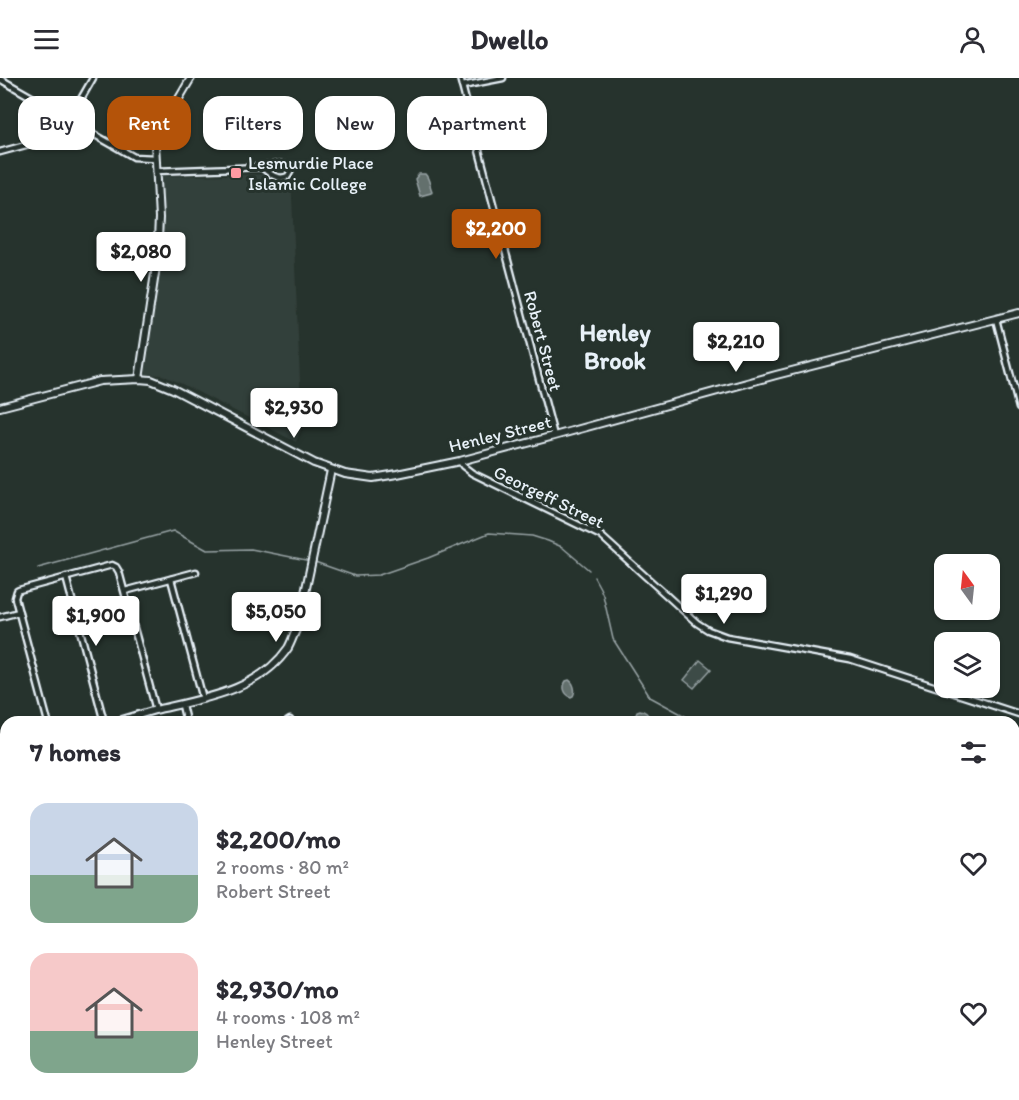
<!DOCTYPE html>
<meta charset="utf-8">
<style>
:root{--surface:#fff;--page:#f2f2f3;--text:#2b2b33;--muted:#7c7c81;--accent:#b45309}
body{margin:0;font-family:Itim,sans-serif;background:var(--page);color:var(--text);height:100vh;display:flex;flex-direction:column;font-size:22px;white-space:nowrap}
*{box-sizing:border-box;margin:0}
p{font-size:20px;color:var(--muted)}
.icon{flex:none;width:33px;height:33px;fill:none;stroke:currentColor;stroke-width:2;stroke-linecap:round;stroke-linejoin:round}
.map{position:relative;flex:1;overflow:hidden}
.side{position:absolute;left:0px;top:638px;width:1020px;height:386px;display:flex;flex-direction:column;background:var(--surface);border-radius:18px 18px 0 0;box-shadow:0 2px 4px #0004}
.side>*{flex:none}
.banner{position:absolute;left:18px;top:18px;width:600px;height:54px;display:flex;gap:12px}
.needle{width:39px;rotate:345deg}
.controls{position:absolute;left:934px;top:476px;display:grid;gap:12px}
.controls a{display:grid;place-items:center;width:66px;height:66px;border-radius:12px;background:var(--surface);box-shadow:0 2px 4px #0004;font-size:30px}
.price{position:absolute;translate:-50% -51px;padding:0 14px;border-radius:6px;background:#fff;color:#222;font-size:20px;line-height:39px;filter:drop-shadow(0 2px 3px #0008)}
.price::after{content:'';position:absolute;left:50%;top:36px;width:18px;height:14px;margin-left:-9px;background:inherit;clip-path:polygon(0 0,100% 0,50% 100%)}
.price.on{background:var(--accent);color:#fff}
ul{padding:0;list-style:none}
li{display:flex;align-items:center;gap:18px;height:150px;padding:0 30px}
li span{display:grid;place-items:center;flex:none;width:168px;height:120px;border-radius:18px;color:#555}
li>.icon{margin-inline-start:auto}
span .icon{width:72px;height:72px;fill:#fffc;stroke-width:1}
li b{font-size:26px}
h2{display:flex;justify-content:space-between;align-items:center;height:72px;padding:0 30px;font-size:26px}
.chip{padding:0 21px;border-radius:18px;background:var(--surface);box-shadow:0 2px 4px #0004;font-size:21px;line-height:54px}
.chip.on{background:var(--accent);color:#fff}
header{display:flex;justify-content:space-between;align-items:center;height:78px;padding:0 30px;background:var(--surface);font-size:27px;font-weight:700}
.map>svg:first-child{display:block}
</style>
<header><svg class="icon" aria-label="menu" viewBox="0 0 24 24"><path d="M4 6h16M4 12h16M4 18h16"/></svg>Dwello<svg class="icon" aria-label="person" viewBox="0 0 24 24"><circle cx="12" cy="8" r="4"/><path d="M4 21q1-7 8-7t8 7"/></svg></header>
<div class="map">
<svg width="1019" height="1022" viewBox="0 0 1019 1022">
<rect width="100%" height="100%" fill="#26332d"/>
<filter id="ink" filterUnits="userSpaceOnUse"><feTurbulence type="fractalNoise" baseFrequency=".0167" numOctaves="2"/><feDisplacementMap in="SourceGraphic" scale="12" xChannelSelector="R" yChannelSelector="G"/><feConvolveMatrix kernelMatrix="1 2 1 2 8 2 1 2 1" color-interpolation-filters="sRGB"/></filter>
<g filter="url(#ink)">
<path fill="#333f3a" d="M291,96L302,349L296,364L182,306L162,297L139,296L157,182L158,115L160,98Z"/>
<g fill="#3e4b47" stroke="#939ea0" stroke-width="1.5">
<path d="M700,582L711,591L694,610L684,602Z"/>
<path d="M495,1017H602V1022H493Z"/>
</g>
<g fill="#636f6d" stroke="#98a3a5" stroke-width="1.5">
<path d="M419,96H425C430,101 429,107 432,113L431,115L420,118L415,101Z"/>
<path d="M569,602C574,605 576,613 573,618L571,619C564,616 562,609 566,603Z"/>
<path d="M640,632C645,633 648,635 649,640L648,643H637L634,641L637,633Z"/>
</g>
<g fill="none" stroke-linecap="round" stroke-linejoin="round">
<g stroke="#98a3a5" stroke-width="1.5">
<path d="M315,484L355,498L379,497L428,480L489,455L532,458L548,463L562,469L589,492"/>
<path d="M38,490L173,453L207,472L251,471L311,483"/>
<path d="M594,499L600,510L603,517L613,561L650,619L696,644"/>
<path d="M1014,675L1019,674"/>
</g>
<g stroke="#e8f1f8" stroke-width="9">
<g id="street">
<path d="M460,0L554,358"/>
<path d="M0,1L63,37"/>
<path d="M462,8L503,0"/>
<circle cx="69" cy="41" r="7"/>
<path d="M73,35L93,0"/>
<path d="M74,45L134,79L155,80"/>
<path d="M0,74L48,61L58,55L65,46"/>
<path d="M156,93L262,89L281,86L289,89L290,94L288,98C278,103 270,96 262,89"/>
<path d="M996,241L1019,330"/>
<path d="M460,383L463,388L472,395L601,458L697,545L708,552L727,559L850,581L1019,636"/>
<path d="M66,499L104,644"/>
<path d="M171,501L203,621"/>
<path d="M125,513L196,494"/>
<path d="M0,539L19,534"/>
<path d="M182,627L186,644"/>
<path d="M48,644L15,520L17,513L19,512L112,487L116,489L119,494L156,632"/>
<path d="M287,644L290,642"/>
<path d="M0,735L6,733"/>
<path d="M0,785L6,784"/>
<path d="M1014,988L1019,987"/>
<path d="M64,1017L67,1022"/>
<path d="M72,1017L74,1022"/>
<path d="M387,1017L388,1022"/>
<path d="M887,1017L889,1022"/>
<path d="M892,1022L910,1017"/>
</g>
</g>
<g stroke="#e8f1f8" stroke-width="10">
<g id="secondary">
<path d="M139,301L157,182L159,140L155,65L157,58L191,0"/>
<path d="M0,329L100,303L139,301L151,302L173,311L314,385L345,396L373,400L397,396L460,383L554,358L776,297L1019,235"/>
<path d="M115,644C128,640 142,636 155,632C202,621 259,613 288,570C292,563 294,555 298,548L331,392"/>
<path d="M0,674L6,672"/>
<path d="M1014,734L1019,733"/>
<path d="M0,1003L6,1001"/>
<path d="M286,1022L305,1017"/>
<path d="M487,1022L490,1017"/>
</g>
</g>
<use href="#street" stroke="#26332d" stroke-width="4.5"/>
<use href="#secondary" stroke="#26332d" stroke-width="6"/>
</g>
</g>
<rect fill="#ff9aa2" stroke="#26332d" stroke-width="2" x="230" y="89" width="12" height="12" rx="3"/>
<g text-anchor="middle" stroke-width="6" stroke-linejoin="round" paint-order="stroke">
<g font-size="18" fill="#e8f1f8" stroke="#26332d" text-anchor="start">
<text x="248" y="91">Lesmurdie Place<tspan x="248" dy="21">Islamic College</tspan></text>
</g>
<g font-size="18" fill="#e8f1f8" stroke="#26332d">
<text transform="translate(543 263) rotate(75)" y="6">Robert Street</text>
<text transform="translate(500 356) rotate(-14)" y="6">Henley Street</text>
<text transform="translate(549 419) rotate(26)" y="6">Georgeff Street</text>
</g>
<g font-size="24" font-weight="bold" fill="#e8f1f8" stroke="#26332d">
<text x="615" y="263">Henley<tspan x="615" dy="28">Brook</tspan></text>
</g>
</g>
</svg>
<div class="controls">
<a><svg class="needle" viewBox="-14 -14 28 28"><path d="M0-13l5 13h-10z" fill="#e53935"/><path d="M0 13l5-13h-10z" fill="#7c7c81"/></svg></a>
<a><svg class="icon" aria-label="layers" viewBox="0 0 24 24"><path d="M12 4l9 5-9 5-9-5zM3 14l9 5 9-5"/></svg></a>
</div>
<b class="price on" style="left:496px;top:182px">$2,200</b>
<b class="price" style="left:141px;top:205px">$2,080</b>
<b class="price" style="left:736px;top:295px">$2,210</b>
<b class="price" style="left:294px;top:361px">$2,930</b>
<b class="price" style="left:724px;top:547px">$1,290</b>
<b class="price" style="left:276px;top:565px">$5,050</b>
<b class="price" style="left:96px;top:569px">$1,900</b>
<div class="banner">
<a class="chip">Buy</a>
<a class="chip on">Rent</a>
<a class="chip">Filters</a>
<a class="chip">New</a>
<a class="chip">Apartment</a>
</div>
<section class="side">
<h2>7 homes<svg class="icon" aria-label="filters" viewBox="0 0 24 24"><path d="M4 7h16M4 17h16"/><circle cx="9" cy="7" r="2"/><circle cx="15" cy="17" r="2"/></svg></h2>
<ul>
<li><span style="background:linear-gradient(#c9d6e8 60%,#7fa58c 0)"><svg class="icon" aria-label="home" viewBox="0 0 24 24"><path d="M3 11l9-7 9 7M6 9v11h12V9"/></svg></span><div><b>$2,200/mo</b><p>2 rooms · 80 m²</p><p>Robert Street</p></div><svg class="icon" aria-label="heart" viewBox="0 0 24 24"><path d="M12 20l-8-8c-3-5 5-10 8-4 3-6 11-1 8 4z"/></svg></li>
<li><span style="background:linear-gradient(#f6c9c9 65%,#7fa58c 0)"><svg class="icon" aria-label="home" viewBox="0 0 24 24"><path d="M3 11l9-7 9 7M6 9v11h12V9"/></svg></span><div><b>$2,930/mo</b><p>4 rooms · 108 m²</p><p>Henley Street</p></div><svg class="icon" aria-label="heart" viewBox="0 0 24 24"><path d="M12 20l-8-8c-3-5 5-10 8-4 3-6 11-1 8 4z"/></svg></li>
</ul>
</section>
</div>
